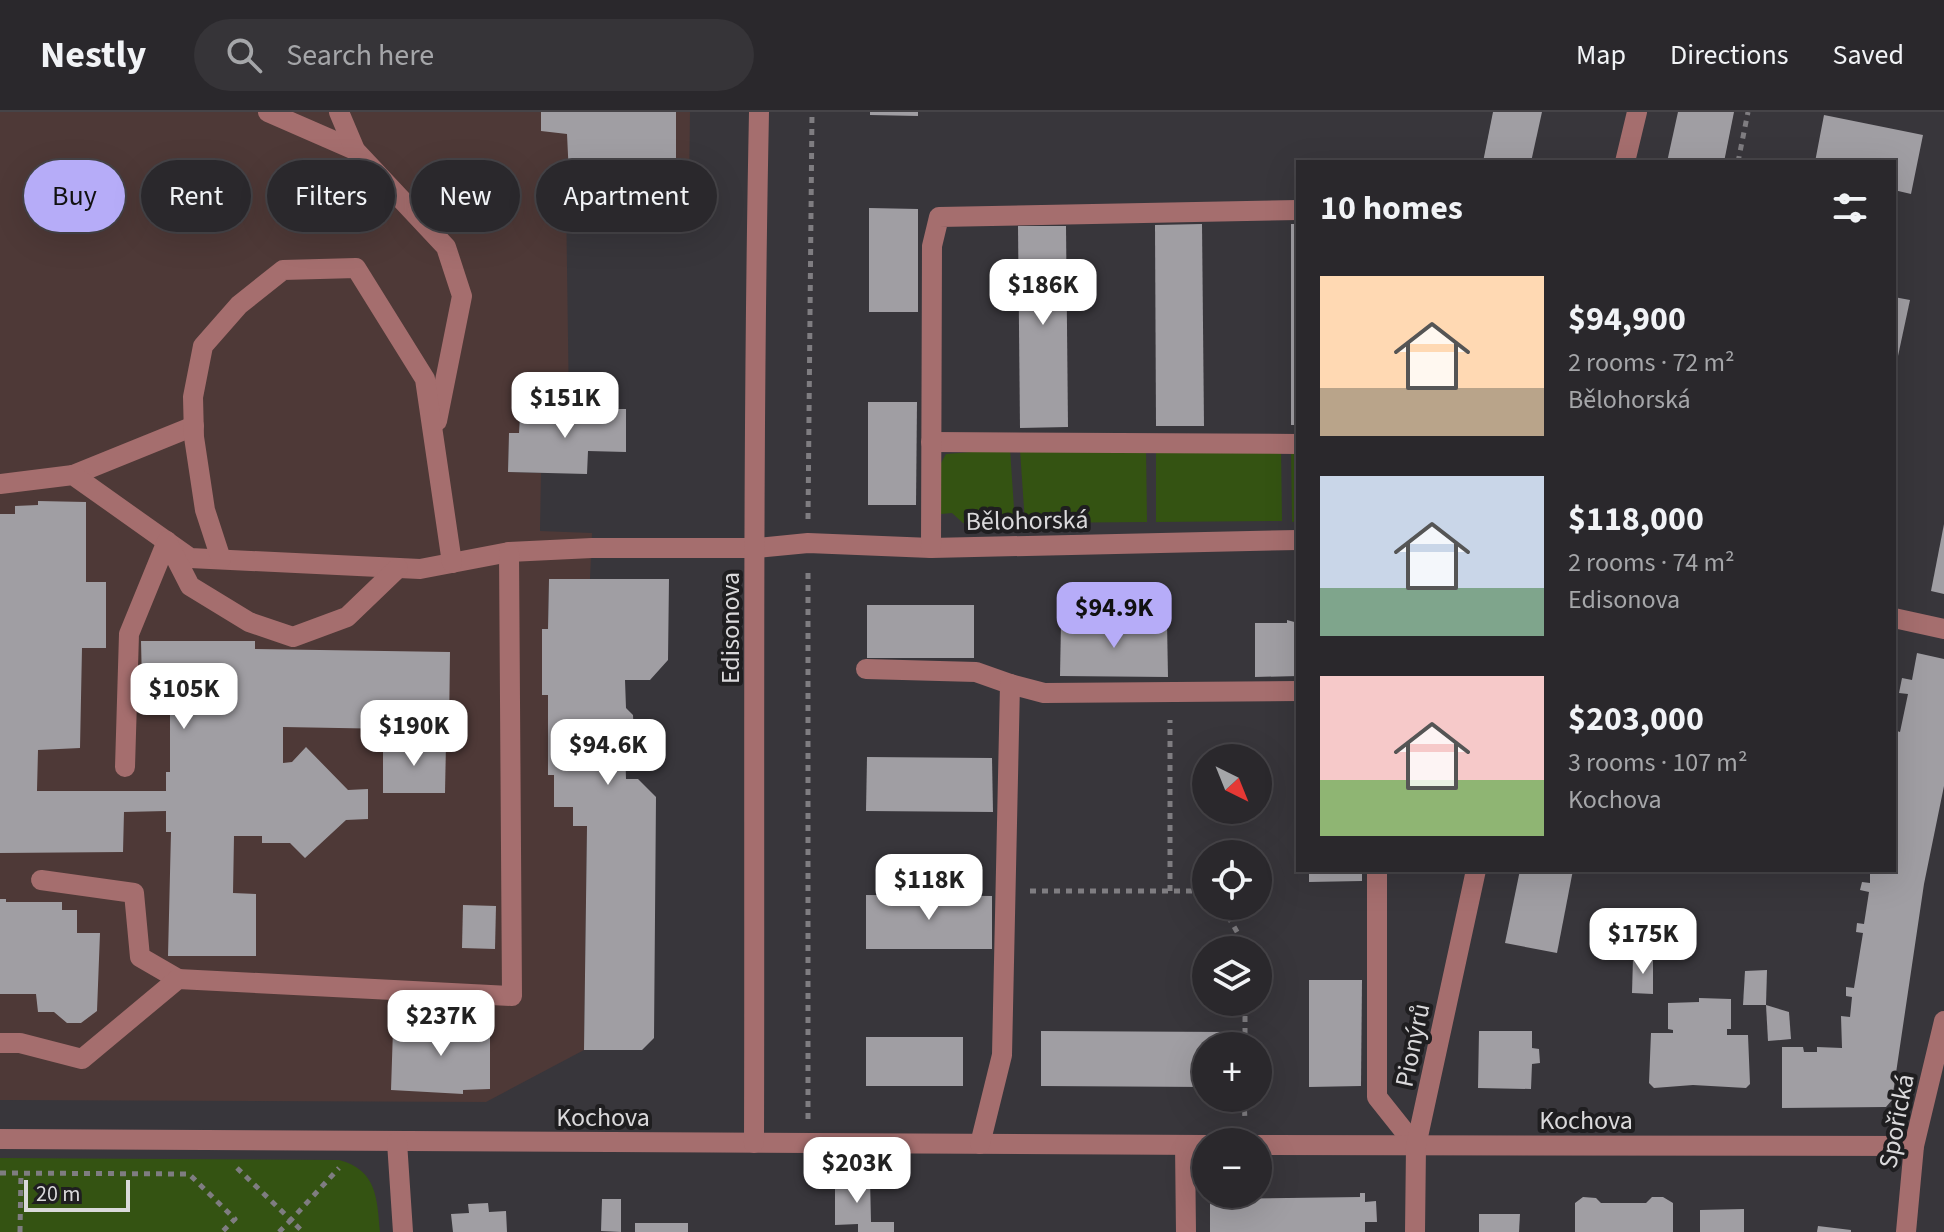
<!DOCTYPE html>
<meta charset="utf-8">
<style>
:root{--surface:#2a282c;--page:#363438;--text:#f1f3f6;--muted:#a5a6a9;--line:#464448;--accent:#b6acf8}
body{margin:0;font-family:"Source Sans 3",sans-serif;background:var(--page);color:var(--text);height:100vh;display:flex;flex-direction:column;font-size:30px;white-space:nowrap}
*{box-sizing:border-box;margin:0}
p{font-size:26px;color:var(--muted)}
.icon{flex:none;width:44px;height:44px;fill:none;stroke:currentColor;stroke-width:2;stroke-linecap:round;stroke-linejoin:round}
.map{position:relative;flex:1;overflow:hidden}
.sheet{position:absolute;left:1296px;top:48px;width:600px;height:712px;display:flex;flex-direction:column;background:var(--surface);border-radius:0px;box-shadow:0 8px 32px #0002,0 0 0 2px var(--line)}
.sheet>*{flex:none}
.hud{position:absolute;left:24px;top:48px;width:760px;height:72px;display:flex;gap:16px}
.needle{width:52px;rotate:137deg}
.fabs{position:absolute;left:1192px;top:632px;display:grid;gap:16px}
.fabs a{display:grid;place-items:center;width:80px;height:80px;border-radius:50%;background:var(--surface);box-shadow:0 8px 32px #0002,0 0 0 2px var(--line);font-size:40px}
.scale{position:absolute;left:24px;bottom:20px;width:106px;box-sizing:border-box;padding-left:8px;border:4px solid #dad9db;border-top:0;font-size:22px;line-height:28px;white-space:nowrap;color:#dad9db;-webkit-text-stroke:6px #1f1e20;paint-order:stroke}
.price{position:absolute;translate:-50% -68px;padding:0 18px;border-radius:16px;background:#fff;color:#222;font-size:26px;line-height:52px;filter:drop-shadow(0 2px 4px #0008)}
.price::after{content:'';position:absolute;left:50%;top:48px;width:24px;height:18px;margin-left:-12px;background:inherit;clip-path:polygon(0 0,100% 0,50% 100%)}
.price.current{background:var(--accent);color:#111}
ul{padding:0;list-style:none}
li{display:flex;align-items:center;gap:24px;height:200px;padding:0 24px}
li span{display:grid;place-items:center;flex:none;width:224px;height:160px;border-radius:0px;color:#555}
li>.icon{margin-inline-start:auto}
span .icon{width:96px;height:96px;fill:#fffc;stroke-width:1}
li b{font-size:34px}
h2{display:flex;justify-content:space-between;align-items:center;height:96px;padding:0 24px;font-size:34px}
.pill{padding:0 28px;border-radius:36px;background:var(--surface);box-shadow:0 8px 32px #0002,0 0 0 2px var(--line);font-size:28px;line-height:72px}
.pill.current{background:var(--accent);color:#111}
header{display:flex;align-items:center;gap:48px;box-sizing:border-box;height:112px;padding:0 40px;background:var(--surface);border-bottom:2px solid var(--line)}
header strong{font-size:38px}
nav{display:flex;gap:44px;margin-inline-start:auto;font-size:28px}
.search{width:560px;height:72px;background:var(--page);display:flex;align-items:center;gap:20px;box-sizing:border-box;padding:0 28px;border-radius:44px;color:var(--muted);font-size:30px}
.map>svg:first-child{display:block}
</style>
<header>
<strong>Nestly</strong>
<div class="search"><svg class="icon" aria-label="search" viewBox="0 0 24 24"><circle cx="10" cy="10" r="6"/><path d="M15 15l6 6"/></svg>Search here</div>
<nav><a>Map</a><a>Directions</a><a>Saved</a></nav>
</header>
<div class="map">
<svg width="1944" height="1120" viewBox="0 0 1944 1120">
<rect width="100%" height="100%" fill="#38363b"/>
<path fill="#4e3937" d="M0,0H690L689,80L566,83L569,298L539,297V303H520L519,321L509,322L508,360L541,361L540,419L592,421L590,467H549L548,517H542V582L548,583V663H554V695H573V714H587L584,938L486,990L0,988Z"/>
<g fill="#345312">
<path d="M1281,335L1282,409L1156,410V336Z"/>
<path d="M1291,335H1298V409L1292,410Z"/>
<path d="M1146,336L1147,410L1025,411L1020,338Z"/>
<path d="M1010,337L1015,411H963L952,401L941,402V351L946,342Z"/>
<path d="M0,1046L339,1048C377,1058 377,1086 380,1120H0Z"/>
</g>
<g fill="#a09ea3">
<path d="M541,0H676V70L569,64L567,22L541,19Z"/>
<path d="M870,0H918V4L870,3Z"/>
<path d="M1493,0H1542L1531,50H1483Z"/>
<path d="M1678,0H1734L1724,50H1667Z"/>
<path d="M1824,3L1923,23L1911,82L1894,78V50H1815Z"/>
<path d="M869,96L918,97V200H869Z"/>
<path d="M1202,112L1204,314H1156L1155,113Z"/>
<rect x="1291" y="112" width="7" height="201"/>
<path d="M1018,114H1066L1068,315L1020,316Z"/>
<path d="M1894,185L1910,188L1895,258H1894Z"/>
<path d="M868,290H917L916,393H868Z"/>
<path d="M539,297H626V340L588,339L587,362L508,360L509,321H519L520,303H539Z"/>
<path d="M38,389L86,390V470H106V536H82L80,636L38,638L37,679H166V660H170V573L142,572L141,529H255V537L450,540L449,618L283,615V651L292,650L306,635L348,678L368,677V707L346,708L305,746L290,731H262V724H234L233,781L256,782V844H168L171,720H166V699L124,700L123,740L0,741V402H15V394L38,393Z"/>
<path d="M1944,412V482L1931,479Z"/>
<path d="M549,467H669L668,548L650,568H625L626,596L633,603L634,625L625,631L626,667H638L656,685L654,926L642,938H584L587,714H573V695H554V663H548V583H542V517H548Z"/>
<rect x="867" y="493" width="107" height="53"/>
<path d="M1287,508L1298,511V564L1255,565V511H1287Z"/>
<path d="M1061,511H1167L1168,565L1060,564Z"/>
<path d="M1917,541L1944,547V674L1924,772L1892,988L1886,995L1782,996V935H1803L1804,940H1817V935L1842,936L1841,904L1850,905L1852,885L1846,884V875L1854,876L1863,821L1856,820L1857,811L1864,812L1869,780L1860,778L1862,770L1870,771V758H1894V618L1900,620L1908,582L1899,581L1902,566L1912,568Z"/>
<path d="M383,631H446L445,681H383Z"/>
<path d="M867,645L992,646L993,700L866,699Z"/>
<path d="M1309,758H1362V769L1309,770Z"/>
<path d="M1520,758H1573L1557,841L1505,831Z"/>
<path d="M866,783L992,784V837H866Z"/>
<path d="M0,787H6V790H62V798H77V821H100L97,899L81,911H67L54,900H38L36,882H0Z"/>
<path d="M463,793L496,794L495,837L462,836Z"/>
<path d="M1633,846H1653V882L1632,881Z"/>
<path d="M1767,858L1766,893H1743L1745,859Z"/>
<path d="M1309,868H1362L1361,974L1309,975Z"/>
<path d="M1699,886L1731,887V917H1727V923H1748L1750,972L1746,976L1693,973L1654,976L1649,971L1651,921H1673V918L1668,917V891L1699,890Z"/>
<path d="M1766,893L1789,900L1791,927L1768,929Z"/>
<path d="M417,909H465V918H490V977L463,978V982L391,978L393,917H417Z"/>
<path d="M1041,919L1230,920V934H1206V975L1041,974Z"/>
<path d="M1479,919H1532V936L1539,937L1540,951L1532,952L1531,977L1478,976Z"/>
<rect x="866" y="925" width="97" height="49"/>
<path d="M835,1065L870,1066L871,1110H894V1120H858V1112L835,1113Z"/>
<path d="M1360,1081H1365V1090L1376,1089L1377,1110H1365V1120H1210V1083L1213,1087L1360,1085Z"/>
<path d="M1583,1085L1596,1086L1601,1091H1646L1652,1085H1663L1673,1091V1120H1575V1091Z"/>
<path d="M602,1087H621V1120L601,1119Z"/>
<path d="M488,1091L489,1100L506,1099L507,1120H453L451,1102L469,1101L468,1092Z"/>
<path d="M1744,1097V1120H1700V1098Z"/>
<path d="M1479,1102H1520L1519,1120H1479Z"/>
<rect x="635" y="1111" width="53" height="9"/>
<path d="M1818,1114L1851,1118V1120H1817Z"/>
</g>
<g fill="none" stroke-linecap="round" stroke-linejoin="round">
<g stroke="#7f7d81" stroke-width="5" stroke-dasharray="6 6" stroke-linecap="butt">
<path d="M1738,50L1748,0"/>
<path d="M808,407L812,0"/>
<path d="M1030,779H1206"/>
<path d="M1170,779V608"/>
<path d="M1222,794L1243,830V838"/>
<path d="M1245,934V890"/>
<path d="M1244,986L1245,1009"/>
<path d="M808,1007V457"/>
<path d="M237,1056L291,1108L339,1056"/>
<path d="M0,1061L189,1062L235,1107L222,1120"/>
<path d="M20,1120L21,1061"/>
<path d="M279,1120L291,1108L303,1120"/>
</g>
<g stroke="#a56e6e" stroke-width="20">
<path d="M268,0L355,38"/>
<path d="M339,0L355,38L446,135L462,184L437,309"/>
<path d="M1625,50L1637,0"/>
<path d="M931,330L1298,332"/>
<path d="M73,363L194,314"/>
<path d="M0,372L73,363L190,446L420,457L509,440L592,436H757L808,431L931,436L1298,428"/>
<path d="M931,436L932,134L939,105L1298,98"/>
<path d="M221,447L205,398L194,325L193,285L203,234L239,193L283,158L356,156L425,267L452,451"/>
<path d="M1894,506L1944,517"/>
<path d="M866,557L976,560L1010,572"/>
<path d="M125,655L129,522L167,429L190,474L249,510L293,525L347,505L398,456"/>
<path d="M1377,758V985L1416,1034"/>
<path d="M41,768L134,781L140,845L178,867"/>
<path d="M0,931H20L82,947L178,867L512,884L509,440"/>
<path d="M0,1027L1206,1033"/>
<path d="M397,1030L403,1120"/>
<path d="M754,1031C755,688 752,344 759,0"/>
<path d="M980,1032L1002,943L1010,572L1044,581L1298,579"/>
<path d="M1185,1033L1186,1120"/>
<path d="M1258,1033L1914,1034"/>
<path d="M1415,1120L1416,1034L1476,758"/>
<path d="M1906,1120L1914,1034L1944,909"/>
</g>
</g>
<g text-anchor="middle" stroke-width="8" stroke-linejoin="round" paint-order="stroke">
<g font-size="26" fill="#dad9db" stroke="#1f1e20">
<text transform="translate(1027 408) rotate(-1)" y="9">Bělohorská</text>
<text transform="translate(730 516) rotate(-90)" y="9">Edisonova</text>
<text transform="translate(1412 933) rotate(-78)" y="9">Pionýrů</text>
<text x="603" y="1014">Kochova</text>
<text x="1586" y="1017">Kochova</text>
<text transform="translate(1896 1009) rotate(-79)" y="9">Spořická</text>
</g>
</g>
</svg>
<div class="fabs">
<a><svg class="needle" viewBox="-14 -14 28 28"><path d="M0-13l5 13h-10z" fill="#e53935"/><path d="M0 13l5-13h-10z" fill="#a5a6a9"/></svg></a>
<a><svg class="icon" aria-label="locate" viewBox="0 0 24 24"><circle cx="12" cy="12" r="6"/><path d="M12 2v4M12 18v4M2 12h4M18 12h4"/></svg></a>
<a><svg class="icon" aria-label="layers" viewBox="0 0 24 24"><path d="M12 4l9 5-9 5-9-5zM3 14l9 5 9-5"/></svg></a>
<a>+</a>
<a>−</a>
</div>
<div class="scale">20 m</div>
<b class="price" style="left:1043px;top:215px">$186K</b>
<b class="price" style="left:565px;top:328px">$151K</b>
<b class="price current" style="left:1114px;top:538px">$94.9K</b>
<b class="price" style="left:184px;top:619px">$105K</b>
<b class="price" style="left:414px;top:656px">$190K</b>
<b class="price" style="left:608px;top:675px">$94.6K</b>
<b class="price" style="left:929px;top:810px">$118K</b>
<b class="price" style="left:1643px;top:864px">$175K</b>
<b class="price" style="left:441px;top:946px">$237K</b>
<b class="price" style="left:857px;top:1093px">$203K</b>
<div class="hud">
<a class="pill current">Buy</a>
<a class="pill">Rent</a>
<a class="pill">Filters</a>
<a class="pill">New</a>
<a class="pill">Apartment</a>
</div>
<section class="sheet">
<h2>10 homes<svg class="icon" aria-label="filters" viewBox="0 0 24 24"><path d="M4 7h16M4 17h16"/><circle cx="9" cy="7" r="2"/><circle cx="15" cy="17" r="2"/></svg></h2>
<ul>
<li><span style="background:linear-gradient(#ffd9b3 70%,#b9a48a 0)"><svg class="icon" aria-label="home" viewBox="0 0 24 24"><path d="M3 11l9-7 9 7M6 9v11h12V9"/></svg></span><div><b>$94,900</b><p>2 rooms · 72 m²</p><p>Bělohorská</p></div></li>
<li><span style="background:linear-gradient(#c9d6e8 70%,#7fa58c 0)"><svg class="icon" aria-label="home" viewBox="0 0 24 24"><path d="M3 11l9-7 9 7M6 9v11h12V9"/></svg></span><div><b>$118,000</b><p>2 rooms · 74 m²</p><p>Edisonova</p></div></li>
<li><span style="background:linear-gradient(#f6c9c9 65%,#8fb573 0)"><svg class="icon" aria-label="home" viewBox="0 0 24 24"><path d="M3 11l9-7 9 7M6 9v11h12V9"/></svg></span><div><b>$203,000</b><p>3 rooms · 107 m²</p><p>Kochova</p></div></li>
</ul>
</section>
</div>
